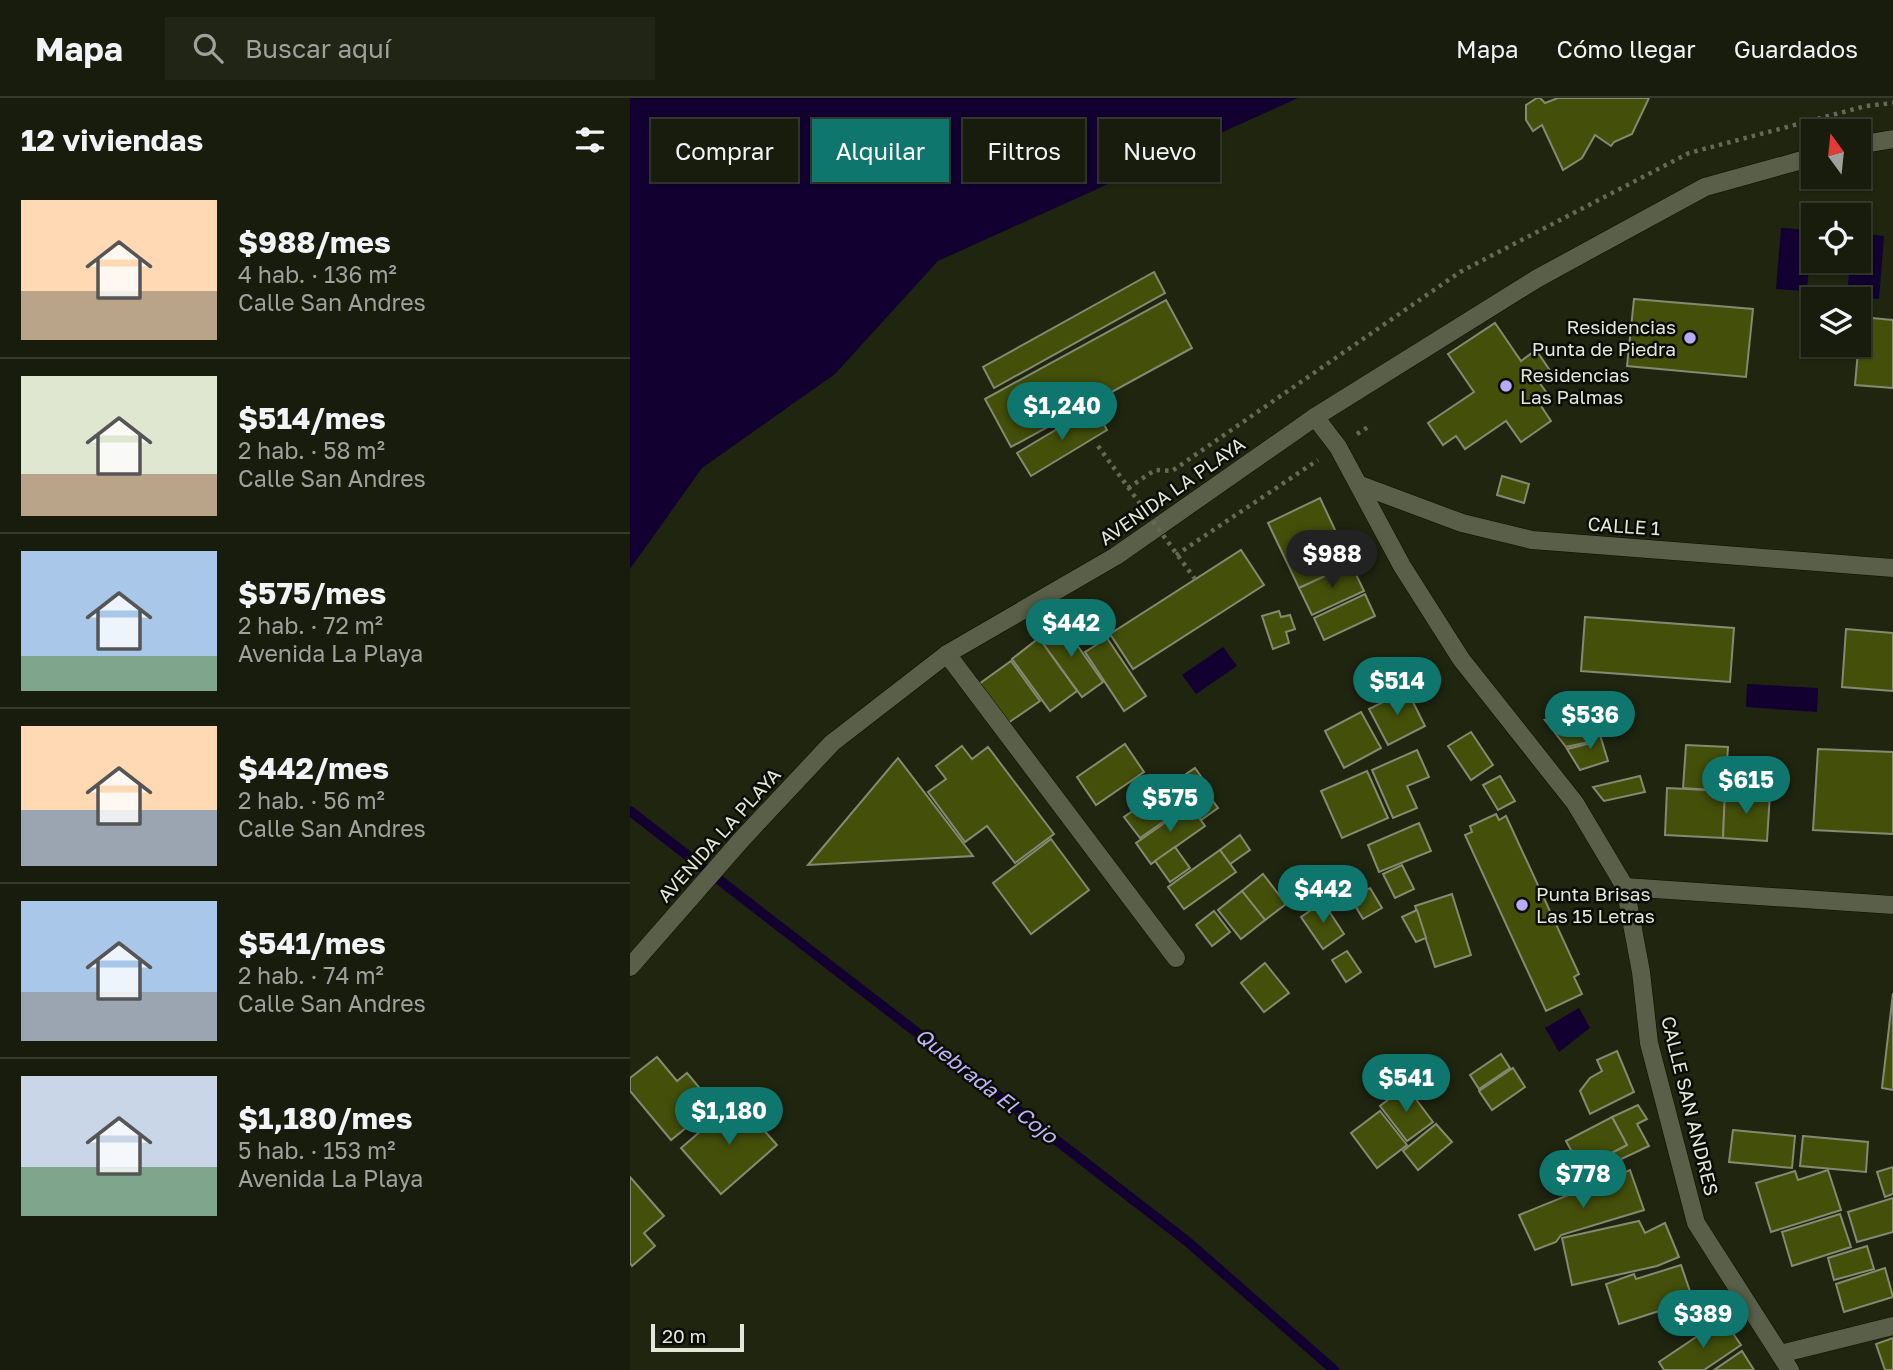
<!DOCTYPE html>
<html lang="es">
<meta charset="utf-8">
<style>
:root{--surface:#181c0c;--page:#212515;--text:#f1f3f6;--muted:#9fa19d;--line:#363a2d;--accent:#0f766e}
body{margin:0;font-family:"Golos Text",sans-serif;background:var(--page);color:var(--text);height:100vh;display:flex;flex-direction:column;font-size:26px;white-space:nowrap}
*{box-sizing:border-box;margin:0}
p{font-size:23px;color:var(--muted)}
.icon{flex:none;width:38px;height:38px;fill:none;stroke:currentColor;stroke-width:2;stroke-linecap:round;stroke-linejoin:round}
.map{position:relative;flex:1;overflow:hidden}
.side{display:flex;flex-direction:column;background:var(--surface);width:630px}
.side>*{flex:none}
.guide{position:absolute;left:21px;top:21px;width:665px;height:63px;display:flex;gap:14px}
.needle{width:46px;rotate:345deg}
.fabs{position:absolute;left:1171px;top:21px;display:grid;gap:14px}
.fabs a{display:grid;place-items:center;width:70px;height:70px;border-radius:0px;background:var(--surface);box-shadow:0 2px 5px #0004,0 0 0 2px var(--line);font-size:35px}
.scale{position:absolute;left:21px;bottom:18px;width:93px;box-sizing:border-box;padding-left:7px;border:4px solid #e3e7da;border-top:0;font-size:19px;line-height:24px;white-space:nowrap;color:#e3e7da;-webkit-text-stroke:5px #0b0d05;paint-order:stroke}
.price{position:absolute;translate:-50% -60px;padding:0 16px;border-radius:24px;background:var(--accent);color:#fff;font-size:23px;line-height:46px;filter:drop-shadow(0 2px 4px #0008)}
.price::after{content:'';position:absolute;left:50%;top:42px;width:21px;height:16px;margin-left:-10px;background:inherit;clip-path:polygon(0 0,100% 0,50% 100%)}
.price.current{background:#222;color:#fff}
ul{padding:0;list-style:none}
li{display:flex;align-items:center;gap:21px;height:175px;padding:0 21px}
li+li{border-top:2px solid var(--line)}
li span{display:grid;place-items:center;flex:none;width:196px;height:140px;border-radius:0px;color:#555}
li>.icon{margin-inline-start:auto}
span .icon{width:84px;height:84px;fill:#fffc;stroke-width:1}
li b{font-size:30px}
h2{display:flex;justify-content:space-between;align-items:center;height:84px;padding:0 21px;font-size:30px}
.chip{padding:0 24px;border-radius:0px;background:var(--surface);box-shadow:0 2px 5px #0004,0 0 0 2px var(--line);font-size:24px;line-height:63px}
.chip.current{background:var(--accent);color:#fff}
header{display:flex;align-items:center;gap:42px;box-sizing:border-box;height:98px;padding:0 35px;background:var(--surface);border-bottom:2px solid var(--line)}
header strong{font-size:33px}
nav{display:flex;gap:38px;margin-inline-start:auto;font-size:24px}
.search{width:490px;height:63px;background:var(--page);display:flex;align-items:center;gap:18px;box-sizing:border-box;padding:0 24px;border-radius:0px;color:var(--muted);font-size:26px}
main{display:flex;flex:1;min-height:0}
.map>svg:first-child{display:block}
</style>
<header>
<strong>Mapa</strong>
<div class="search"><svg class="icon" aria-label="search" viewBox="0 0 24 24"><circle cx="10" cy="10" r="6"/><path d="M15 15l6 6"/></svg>Buscar aquí</div>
<nav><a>Mapa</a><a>Cómo llegar</a><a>Guardados</a></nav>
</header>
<main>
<section class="side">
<h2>12 viviendas<svg class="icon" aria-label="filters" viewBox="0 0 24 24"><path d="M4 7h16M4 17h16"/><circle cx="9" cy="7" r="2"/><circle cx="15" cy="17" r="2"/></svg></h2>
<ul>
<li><span style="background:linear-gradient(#ffd9b3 65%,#b9a48a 0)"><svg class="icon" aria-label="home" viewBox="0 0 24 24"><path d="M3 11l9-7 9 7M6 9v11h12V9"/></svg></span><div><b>$988/mes</b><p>4 hab. · 136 m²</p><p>Calle San Andres</p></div></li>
<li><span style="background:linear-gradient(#dfe7d0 70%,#b9a48a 0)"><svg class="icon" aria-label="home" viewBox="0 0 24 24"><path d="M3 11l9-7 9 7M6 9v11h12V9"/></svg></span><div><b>$514/mes</b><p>2 hab. · 58 m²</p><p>Calle San Andres</p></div></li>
<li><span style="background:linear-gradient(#a9c7e8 75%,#7fa58c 0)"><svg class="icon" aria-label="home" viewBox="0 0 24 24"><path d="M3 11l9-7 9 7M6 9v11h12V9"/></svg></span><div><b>$575/mes</b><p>2 hab. · 72 m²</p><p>Avenida La Playa</p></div></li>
<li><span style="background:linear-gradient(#ffd9b3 60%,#9aa5b1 0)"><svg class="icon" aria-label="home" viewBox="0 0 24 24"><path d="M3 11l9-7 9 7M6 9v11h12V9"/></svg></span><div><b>$442/mes</b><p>2 hab. · 56 m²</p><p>Calle San Andres</p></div></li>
<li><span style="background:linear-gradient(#a9c7e8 65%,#9aa5b1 0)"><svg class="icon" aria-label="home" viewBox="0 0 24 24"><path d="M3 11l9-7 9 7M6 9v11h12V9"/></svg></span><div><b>$541/mes</b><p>2 hab. · 74 m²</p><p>Calle San Andres</p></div></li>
<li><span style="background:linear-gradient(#c9d6e8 65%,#7fa58c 0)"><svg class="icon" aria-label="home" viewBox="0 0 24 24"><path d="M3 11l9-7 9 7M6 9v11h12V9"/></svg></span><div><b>$1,180/mes</b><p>5 hab. · 153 m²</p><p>Avenida La Playa</p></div></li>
</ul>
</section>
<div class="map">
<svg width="1263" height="1272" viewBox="0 0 1263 1272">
<rect width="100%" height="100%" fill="#202510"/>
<g fill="#110030">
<path d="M0,0H668L308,163L205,276L72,370L0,471Z"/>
<path d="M1151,130L1182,132L1177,193L1146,191Z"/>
<path d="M1229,136L1254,138L1249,201L1217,198L1220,163H1228Z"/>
<path d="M593,549L607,568L566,596L552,577Z"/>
<path d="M1117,586L1188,590L1187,614L1116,609Z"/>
<path d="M949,910L960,930L929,954L915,930Z"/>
</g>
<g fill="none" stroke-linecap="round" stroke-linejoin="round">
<path stroke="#110030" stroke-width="10" d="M0,713L558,1144L704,1272"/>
</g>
<g fill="#44500a" stroke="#838a71" stroke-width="2">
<path d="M907,0H910L915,5L928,0H1019L1002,36L984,44L981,48L965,37L952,60L933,72L912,27L903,33L896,22V7Z"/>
<path d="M524,174L535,195L364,290L353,269Z"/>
<path d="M1004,201L1123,211L1116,279L997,268Z"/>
<path d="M536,202L562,250L381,349L355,301Z"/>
<path d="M1231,219L1263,222V290L1225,287Z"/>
<path d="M865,225L891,263L906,252L921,274L908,283L917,295L907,302L921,323L891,344L876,323L835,351L826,338L813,347L798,325L844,294L818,256Z"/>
<path d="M464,309L477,332L401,378L387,355Z"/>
<path d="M872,378L899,386L894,405L867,397Z"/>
<path d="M690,400L721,466L669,490L638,425Z"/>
<path d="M611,452L634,487L503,571L480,536Z"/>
<path d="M721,466L734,493L682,517L669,490Z"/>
<path d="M735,496L745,518L694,542L684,520Z"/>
<path d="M649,513L651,519L660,517L665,531L656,534L659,545L643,551L632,518Z"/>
<path d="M955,519L1104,530L1100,584L951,573Z"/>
<path d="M431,524L473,584L452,599L409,540Z"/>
<path d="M1216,531L1263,535V593L1212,589Z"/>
<path d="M409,540L447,593L420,613L382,561Z"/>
<path d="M477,540L516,598L494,613L455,554Z"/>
<path d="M381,563L410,603L378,625L349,586Z"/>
<path d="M777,592L795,628L758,647L739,611Z"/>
<path d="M731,614L751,650L714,670L695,633Z"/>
<path d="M915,622L953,623L959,644L936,649Z"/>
<path d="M967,627L978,663L950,672L937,651L961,645L957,629Z"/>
<path d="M841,634L863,667L841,682L818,648Z"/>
<path d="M495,646L514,674L466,707L447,679Z"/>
<path d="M1056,647L1098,649L1095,693L1053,690Z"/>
<path d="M332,648L342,661L358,649L424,736L385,765L357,728L335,744L298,694L316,681L306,668Z"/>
<path d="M1188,651L1263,654V736L1183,732Z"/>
<path d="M787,652L799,679L777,688L787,710L763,720L742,672Z"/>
<path d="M268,660L343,758L178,767Z"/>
<path d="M565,670L580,691L510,740L494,719Z"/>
<path d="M737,673L758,720L712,740L691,693Z"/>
<path d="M870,678L885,703L868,712L853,687Z"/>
<path d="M1010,678L1015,694L974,703L963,689Z"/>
<path d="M1037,690L1095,693L1093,740L1035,737Z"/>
<path d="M1095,693L1140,695L1137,743L1093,740Z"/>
<path d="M577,695L588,710L571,722L560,707Z"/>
<path d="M560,707L575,728L521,766L506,745Z"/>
<path d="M866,716L869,722L876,718L949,876L944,879L952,896L916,913L835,737L842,734L840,728Z"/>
<path d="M789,725L801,753L749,774L738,747Z"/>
<path d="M610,737L620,752L600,766L590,752Z"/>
<path d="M421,741L459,792L401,836L363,785Z"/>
<path d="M545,749L560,770L540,784L525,763Z"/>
<path d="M590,752L606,774L554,811L538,789Z"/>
<path d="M772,767L784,791L765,800L753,776Z"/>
<path d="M633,776L656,806L635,822L612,793Z"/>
<path d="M740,790L752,810L733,821L721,801Z"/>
<path d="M612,793L635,822L611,841L588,812Z"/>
<path d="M822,796L841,857L805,869L785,808Z"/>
<path d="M693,804L714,836L693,851L671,819Z"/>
<path d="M787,812L796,840L786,844L772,819Z"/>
<path d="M584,813L600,834L582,848L566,827Z"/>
<path d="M717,853L731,874L716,884L702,862Z"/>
<path d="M635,865L659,895L634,914L611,885Z"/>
<path d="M1263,895V992L1252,990Z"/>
<path d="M987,953L1004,994L960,1016L950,993L960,980L972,973L967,962Z"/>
<path d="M871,956L880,970L849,991L840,977Z"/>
<path d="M27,959L47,983L57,975L84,1007L41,1042L0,993V980Z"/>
<path d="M883,970L895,989L862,1012L849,993Z"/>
<path d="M776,988L803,1024L777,1043L750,1008Z"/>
<path d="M107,1002L147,1047L91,1096L51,1050Z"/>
<path d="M1008,1007L1017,1021L1007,1026L1019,1048L981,1066L977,1057L997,1047L982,1019Z"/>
<path d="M750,1013L777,1047L747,1070L721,1035Z"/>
<path d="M982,1019L997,1047L951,1071L936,1043Z"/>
<path d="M806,1026L822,1044L788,1072L773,1053Z"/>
<path d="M1103,1032L1165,1038L1162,1070L1099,1064Z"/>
<path d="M1173,1038L1238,1044L1236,1074L1170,1068Z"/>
<path d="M1263,1069V1096L1255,1099L1247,1074Z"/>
<path d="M1000,1072L1014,1112L931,1137L926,1144L905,1152L889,1117Z"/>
<path d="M1198,1072L1211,1112L1141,1134L1126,1085L1165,1073L1168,1082Z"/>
<path d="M0,1079L34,1118L14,1135L25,1148L2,1168L0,1165Z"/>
<path d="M1263,1100V1134L1227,1144L1218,1114Z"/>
<path d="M1210,1116L1221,1149L1162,1168L1152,1134Z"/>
<path d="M1009,1123L1015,1135L1035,1125L1049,1159L1027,1168L942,1187L932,1140Z"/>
<path d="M1237,1148L1244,1171L1204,1182L1198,1160Z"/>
<path d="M1051,1167L1063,1202L989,1226L976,1186L1004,1176L1006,1181Z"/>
<path d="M1255,1170L1263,1199L1214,1214L1206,1186Z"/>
<path d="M1093,1221L1111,1247L1074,1272H1034L1029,1264Z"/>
<path d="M1263,1240V1272H1255L1246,1246Z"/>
<path d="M1112,1253L1124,1272H1084Z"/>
</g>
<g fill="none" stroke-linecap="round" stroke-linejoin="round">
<g stroke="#0a0e00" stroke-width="19">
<g id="minor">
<path d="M1228,47L1263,41"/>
<path d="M685,319L708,349L772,468L831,561L945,705L995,789L1011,874L1019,945L1066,1125L1160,1272"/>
<path d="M730,387L832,425L902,442L1263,470"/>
<path d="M317,556L546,860"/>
<path d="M995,789L1263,807"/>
<path d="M0,869L112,741L202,645L317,556L486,458L685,319L908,180L1075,89L1183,59"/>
<path d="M1150,1256L1263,1228"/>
</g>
</g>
<g stroke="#656957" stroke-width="4.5" stroke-dasharray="3.5 5" stroke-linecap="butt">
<path d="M727,336L738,329"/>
<path d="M498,390L525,372L542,373L830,174L1059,55L1236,8L1263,5"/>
<path d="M546,457L688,362"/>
</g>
<use href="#minor" stroke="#595f48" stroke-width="18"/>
<path stroke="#656957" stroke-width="4.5" stroke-dasharray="3.5 5" stroke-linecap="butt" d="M468,348L565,481"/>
</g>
<g fill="#b8abf7" stroke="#0b0d05" stroke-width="2.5">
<circle cx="1060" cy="240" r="7"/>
<circle cx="876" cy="288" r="7"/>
<circle cx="892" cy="807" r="7"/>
</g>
<g text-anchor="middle" stroke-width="5" stroke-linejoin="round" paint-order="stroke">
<g font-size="19" fill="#e3e7da" stroke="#0b0d05" text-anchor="start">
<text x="1046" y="236" text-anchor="end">Residencias<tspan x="1046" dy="22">Punta de Piedra</tspan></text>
<text x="890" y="284">Residencias<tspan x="890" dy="22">Las Palmas</tspan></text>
<text x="906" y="803">Punta Brisas<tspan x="906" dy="22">Las 15 Letras</tspan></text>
</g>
<g font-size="19" fill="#e3e7da" stroke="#0b0d05">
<text transform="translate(542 393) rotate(-35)" y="7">AVENIDA LA PLAYA</text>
<text transform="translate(994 428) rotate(4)" y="7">CALLE 1</text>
<text transform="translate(89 737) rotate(-48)" y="7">AVENIDA LA PLAYA</text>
<text transform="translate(1060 1008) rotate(76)" y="7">CALLE SAN ANDRES</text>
</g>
<g font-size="21" font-style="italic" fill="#bfb4f9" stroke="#0b0d05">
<text transform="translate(356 988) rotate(38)" y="7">Quebrada El Cojo</text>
</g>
</g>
</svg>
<div class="fabs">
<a><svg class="needle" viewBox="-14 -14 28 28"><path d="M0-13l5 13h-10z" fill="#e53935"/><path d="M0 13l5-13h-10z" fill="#9fa19d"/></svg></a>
<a><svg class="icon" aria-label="locate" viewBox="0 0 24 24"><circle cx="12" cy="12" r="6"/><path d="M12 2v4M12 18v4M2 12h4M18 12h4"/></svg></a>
<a><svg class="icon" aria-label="layers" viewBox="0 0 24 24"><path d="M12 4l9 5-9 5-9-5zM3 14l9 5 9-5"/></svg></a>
</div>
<div class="scale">20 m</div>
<b class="price" style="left:432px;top:344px">$1,240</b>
<b class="price current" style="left:702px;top:492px">$988</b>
<b class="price" style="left:441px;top:561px">$442</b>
<b class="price" style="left:767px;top:619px">$514</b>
<b class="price" style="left:960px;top:653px">$536</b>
<b class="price" style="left:1116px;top:718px">$615</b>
<b class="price" style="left:540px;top:736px">$575</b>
<b class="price" style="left:693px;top:827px">$442</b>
<b class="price" style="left:776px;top:1016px">$541</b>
<b class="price" style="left:99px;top:1049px">$1,180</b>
<b class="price" style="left:953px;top:1112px">$778</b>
<b class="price" style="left:1073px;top:1252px">$389</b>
<div class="guide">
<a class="chip">Comprar</a>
<a class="chip current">Alquilar</a>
<a class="chip">Filtros</a>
<a class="chip">Nuevo</a>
</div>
</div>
</main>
